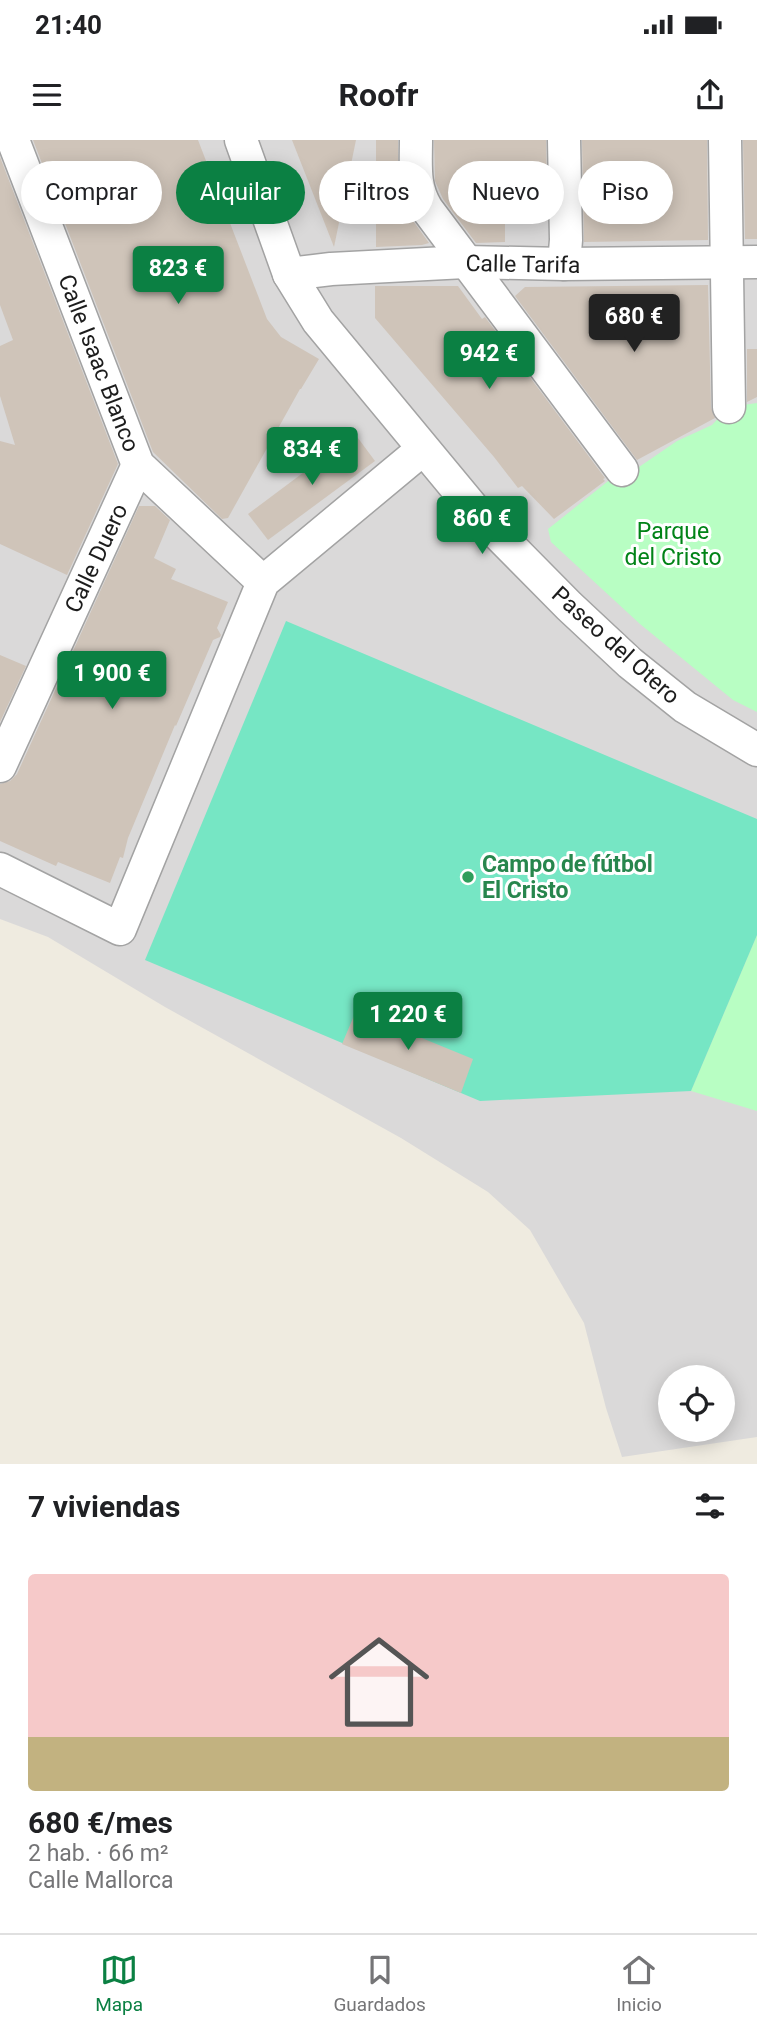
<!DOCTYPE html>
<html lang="es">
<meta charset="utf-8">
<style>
:root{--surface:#fff;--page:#f2f2f2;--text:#202124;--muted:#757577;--line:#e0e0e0;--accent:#0b8043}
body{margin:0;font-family:Roboto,sans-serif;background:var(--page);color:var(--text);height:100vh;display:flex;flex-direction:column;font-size:26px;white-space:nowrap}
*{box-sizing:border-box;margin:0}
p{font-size:23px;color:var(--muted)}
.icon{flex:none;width:38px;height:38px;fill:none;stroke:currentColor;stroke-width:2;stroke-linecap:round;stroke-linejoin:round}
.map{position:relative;height:1324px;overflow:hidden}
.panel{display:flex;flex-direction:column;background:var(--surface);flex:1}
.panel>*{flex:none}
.top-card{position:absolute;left:21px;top:21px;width:716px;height:63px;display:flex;gap:14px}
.fabs{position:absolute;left:658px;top:1225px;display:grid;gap:14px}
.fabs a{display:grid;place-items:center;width:77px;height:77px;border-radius:50%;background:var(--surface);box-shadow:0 4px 18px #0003;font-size:35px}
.price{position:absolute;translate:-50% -60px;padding:0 16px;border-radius:7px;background:var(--accent);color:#fff;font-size:23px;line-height:46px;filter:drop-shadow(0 2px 4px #0008)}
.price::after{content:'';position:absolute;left:50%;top:42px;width:21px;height:16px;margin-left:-10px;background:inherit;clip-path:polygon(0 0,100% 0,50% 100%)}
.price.current{background:#222;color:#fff}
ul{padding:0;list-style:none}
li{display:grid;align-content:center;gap:14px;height:371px;padding:0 28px}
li+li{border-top:2px solid var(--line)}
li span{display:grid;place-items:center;height:217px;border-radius:7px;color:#555}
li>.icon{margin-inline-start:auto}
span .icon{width:126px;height:126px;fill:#fffc;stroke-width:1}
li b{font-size:30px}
h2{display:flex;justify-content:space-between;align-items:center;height:84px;padding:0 28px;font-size:30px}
.chip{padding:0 24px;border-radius:32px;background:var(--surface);box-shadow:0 4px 18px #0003;font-size:24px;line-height:63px}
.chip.current{background:var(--accent);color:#fff}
.status{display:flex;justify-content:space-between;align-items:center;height:49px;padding:0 35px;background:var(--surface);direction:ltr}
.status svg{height:19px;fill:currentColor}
header{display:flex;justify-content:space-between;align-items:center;height:91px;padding:0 28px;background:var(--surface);font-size:32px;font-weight:700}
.dock{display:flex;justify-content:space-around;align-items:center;height:98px;border-top:2px solid var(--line);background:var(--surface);font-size:19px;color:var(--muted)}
.dock a{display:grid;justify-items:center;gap:4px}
.dock .current{color:var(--accent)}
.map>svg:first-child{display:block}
</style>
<div class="status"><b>21:40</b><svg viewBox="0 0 49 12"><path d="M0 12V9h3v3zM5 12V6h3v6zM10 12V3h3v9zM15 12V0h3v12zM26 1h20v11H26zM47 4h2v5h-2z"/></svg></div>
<header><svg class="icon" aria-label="menu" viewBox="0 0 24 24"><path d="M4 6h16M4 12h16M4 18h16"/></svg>Roofr<svg class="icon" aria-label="share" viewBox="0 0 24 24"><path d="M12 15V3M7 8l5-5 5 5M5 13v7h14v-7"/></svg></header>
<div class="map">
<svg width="757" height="1324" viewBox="0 0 757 1324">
<rect width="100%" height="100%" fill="#efebe0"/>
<path fill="#dad9d9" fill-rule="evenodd" d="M0,0H757V1297L622,1317L606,1268L584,1183L530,1090L488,1052L401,998L165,867L48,797L0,779ZM670,1237H723V1290H670Z"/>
<g fill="#b8fec3">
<path d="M757,263V572L733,560L640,484L551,402L548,389L622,330L639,327L677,301L712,285L729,267Z"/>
<path d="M757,795V971L691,951Z"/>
</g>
<path fill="#76e6c4" d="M286,481L757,679V795L691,951L480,961L145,820Z"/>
<g fill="#cfc4b9">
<path d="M33,0H198L267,179L281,197L319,219L301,249H300L228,378L222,379L153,312Z"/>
<path d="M292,0H356L334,107Z"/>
<path d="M376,0H398V37L402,59L411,78L429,103L422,105L376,107Z"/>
<path d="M434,0H546L547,46H526L525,81H505V102L476,103L443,59L435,41Z"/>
<path d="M582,0H707L708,100L584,102Z"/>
<path d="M743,0H757V99H745Z"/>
<path d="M0,17L118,324L67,435L0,404V301L15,305L0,256V206L13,200L0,165Z"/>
<path d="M708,145L711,267L715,278L637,320L515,156L525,147Z"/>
<path d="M375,146H458L482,179L485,177L605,338L603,339L605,341L554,379L522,346L518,348L494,317L375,178Z"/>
<path d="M747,209H757V257L747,262Z"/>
<path d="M355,294L375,321L268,400L248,374Z"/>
<path d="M139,366H155L170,380L154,418L176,429L171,439L228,462L217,488L221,495L220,497L213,500L176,586L175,585L128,698L123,718L120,717L110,743L58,722L56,726L0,701V644L10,641L17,634Z"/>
<path d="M0,515L26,526L0,582Z"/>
<path d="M356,871L473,919L461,953L342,904Z"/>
</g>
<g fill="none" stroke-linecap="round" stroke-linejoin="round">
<g stroke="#a3a3a3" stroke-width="35">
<g id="minor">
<path d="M13,0L138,325L263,442"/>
<path d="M241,0L289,134L318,181L477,373L569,466L630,523L685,567L757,610"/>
<path d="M416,0C416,25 413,47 427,69L622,330"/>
<path d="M725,0L729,267"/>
<path d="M564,124L566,100L564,0"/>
<path d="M289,134L331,129L465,122L564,124L757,122"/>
<path d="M0,626L138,325"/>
<path d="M0,729L120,789L263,442L423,309"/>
</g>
</g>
<use href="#minor" stroke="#fff" stroke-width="32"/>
</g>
<circle fill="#2e9e5b" stroke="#fff" stroke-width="2.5" cx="468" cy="737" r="7"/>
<g text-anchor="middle" stroke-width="6" stroke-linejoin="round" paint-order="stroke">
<g font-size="23" fill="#1c1c1c" stroke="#fff">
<text transform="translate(523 124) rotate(1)" y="8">Calle Tarifa</text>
<text transform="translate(99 223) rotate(69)" y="8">Calle Isaac Blanco</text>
<text transform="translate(96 418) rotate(-65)" y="8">Calle Duero</text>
<text transform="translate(616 505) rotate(42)" y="8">Paseo del Otero</text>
</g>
<g font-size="23" fill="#018317" stroke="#fff">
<text x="673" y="399">Parque<tspan x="673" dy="26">del Cristo</tspan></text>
</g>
<g font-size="23" font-weight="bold" fill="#27864d" stroke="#fff" text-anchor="start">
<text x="482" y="732">Campo de fútbol<tspan x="482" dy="26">El Cristo</tspan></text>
</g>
</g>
</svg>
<div class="fabs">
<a><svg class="icon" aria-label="locate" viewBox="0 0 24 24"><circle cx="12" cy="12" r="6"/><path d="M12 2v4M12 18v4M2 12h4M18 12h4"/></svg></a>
</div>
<b class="price" style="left:178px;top:166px">823 €</b>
<b class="price current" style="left:634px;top:214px">680 €</b>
<b class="price" style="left:489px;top:251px">942 €</b>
<b class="price" style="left:312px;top:347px">834 €</b>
<b class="price" style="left:482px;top:416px">860 €</b>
<b class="price" style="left:112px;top:571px">1 900 €</b>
<b class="price" style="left:408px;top:912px">1 220 €</b>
<div class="top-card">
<a class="chip">Comprar</a>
<a class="chip current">Alquilar</a>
<a class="chip">Filtros</a>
<a class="chip">Nuevo</a>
<a class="chip">Piso</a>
</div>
</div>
<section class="panel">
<h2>7 viviendas<svg class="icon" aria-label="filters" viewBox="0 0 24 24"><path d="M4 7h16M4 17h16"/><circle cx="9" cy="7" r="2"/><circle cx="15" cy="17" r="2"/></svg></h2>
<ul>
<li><span style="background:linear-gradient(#f6c9c9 75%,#c2b280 0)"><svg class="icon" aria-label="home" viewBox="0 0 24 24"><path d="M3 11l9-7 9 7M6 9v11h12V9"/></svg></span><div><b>680 €/mes</b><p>2 hab. · 66 m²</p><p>Calle Mallorca</p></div></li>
</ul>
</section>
<nav class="dock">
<a class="current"><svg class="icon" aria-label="map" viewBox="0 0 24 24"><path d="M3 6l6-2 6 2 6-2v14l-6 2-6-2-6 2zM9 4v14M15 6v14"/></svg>Mapa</a>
<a><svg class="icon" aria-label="saved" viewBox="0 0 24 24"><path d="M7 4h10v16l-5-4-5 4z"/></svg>Guardados</a>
<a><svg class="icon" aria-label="home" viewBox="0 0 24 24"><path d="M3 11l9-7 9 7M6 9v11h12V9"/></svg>Inicio</a>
</nav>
